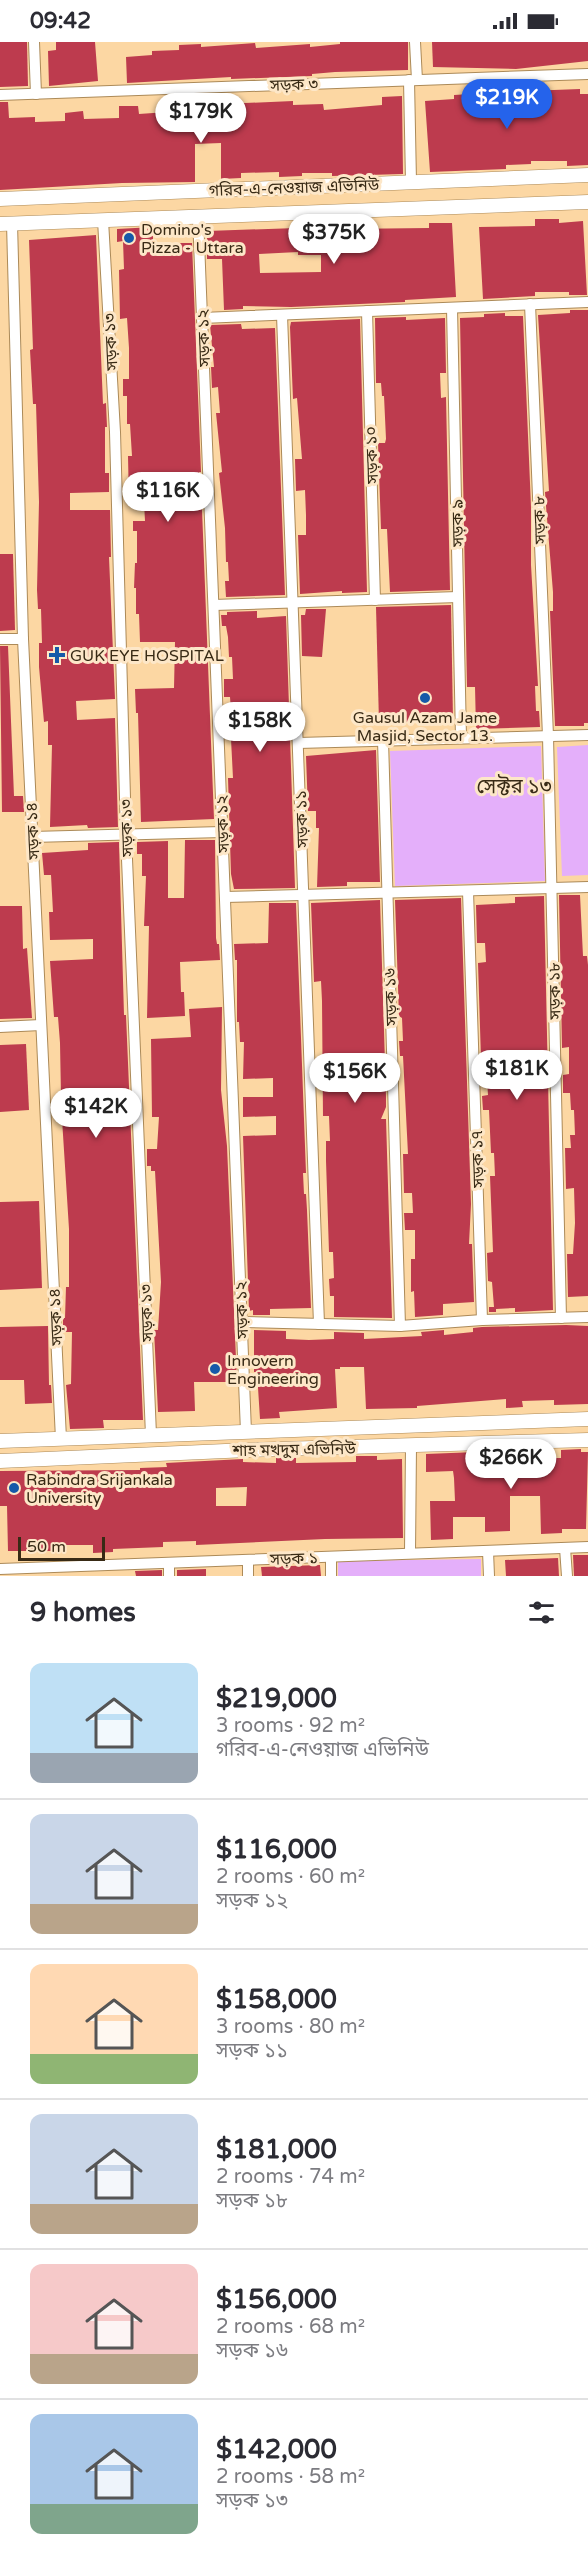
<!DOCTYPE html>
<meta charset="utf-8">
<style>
:root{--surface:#fff;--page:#f7f7f7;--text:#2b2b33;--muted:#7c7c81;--line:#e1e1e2;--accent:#2563eb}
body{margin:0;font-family:"Varela Round","Noto Sans Bengali",sans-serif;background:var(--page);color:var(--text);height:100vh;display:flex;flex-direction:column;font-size:22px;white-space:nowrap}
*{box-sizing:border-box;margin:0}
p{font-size:20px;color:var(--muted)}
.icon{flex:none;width:33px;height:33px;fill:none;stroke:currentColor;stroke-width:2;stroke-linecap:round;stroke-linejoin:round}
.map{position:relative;height:1534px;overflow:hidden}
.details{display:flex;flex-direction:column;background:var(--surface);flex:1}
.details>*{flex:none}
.scale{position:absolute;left:18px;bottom:15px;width:87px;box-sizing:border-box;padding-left:6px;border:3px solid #382a15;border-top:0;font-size:16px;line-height:21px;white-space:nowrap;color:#382a15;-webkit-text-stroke:4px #fde7c8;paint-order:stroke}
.price{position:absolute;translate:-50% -51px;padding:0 14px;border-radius:21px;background:#fff;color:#222;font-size:20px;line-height:39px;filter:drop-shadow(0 2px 3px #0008)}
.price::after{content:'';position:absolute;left:50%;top:36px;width:18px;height:14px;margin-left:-9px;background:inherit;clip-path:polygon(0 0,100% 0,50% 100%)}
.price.active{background:var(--accent);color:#fff}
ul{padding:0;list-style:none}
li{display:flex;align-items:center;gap:18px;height:150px;padding:0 30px}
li+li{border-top:2px solid var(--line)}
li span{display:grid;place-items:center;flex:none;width:168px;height:120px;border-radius:12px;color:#555}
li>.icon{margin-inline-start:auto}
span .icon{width:72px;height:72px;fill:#fffc;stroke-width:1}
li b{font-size:26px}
h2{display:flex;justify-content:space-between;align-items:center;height:72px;padding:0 30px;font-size:26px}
.status{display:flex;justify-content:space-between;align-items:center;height:42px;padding:0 30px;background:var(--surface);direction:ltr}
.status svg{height:16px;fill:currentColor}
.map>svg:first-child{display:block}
</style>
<div class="status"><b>09:42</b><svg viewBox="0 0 49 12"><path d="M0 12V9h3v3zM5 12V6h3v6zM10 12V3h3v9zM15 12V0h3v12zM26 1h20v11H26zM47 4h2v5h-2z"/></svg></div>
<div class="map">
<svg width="588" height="1534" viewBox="0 0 588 1534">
<rect width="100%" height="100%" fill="#fcd7a3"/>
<g fill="#e4affa">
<path d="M588,703V833L562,834L557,705Z"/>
<path d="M541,704L545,839L395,844L390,709Z"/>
<path d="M481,1517V1534H338V1519Z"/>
</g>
<g fill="#bd3b4e" fill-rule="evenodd">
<path d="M0,0H27L28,44L0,45Z"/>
<path d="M56,0H95L98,39L49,44L48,9L56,8Z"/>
<path d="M340,0H408V28L335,30L312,32V34L231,37V35L127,41L126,15L152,13V9L179,8V3L201,2V5L255,1L256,6L310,2V5L340,2Z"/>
<path d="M432,0H588V19L516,27L433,25Z"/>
<path d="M527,46V49L580,47V52H588V123L567,124V119H531V122L506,123V127L430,130L425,59L454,57V53L504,50V47Z"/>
<path d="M402,54L403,132L332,134V131H302V134L279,135V130L241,131V136L221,137V101L195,102V140L122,141L0,148V60H8L9,76L35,75V80L65,79V71L83,69L84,77L119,76V64H138L139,72L224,66V62L293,59V63L323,62L324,68L382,63V55Z"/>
<path d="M535,177H559V181L583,179L587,253H569V250H535V254L483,257L479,185L535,184Z"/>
<path d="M429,181H452L456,255L405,258V260L291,265L243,264V267L224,268L222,217H207V189L297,186V182H319L343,184V187L429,186ZM298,210V213H321V230L260,231L259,212Z"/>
<path d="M153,185V201H192L201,430H199V468L202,467L214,777L141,780L138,671H136L135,647L174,646L175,600H140L139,572H136V546H134L135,521H137V489H133V479H145L144,460L129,461L128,414H132L130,382H127V354H123V337H129V306L127,276L120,277L119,228L124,227L123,199L117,200V187Z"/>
<path d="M96,193L103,362L106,361L107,385H105V431H109V450L70,451V468H110L111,515H109L115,657L76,659L77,678L115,676L118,785L88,786L87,783L50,785L52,703H48V679L44,680L39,625V601H42L41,567H38L37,548L39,460L36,362H33L30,308L33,307L29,198Z"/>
<path d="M570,268H588V681H584V684H555L550,569H553V550L546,464L545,450L549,449L538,273L570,271Z"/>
<path d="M505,271V274H523L531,465V523L538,644H535L536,669H539L540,685L476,687L475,645H467L460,276L484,275V272Z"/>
<path d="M406,275V278L445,276L446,331H440L441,356L446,355L450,548L390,550L387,487H381L378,401H385L386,397L384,354H382L381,341H376L375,276Z"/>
<path d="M360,277L367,550L342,551V549L300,552L298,493H306V473L305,448L296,449L295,417H302L297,356L293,357L290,285L291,280Z"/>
<path d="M241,282L242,287L275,286L285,553L226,555L225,539H229L228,520H226L225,486L219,431L222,430L216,371H220L218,345L212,346L211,325H214L210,283Z"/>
<path d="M0,512H13L15,588L0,589Z"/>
<path d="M451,563L453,678L379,681L376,565Z"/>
<path d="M306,567H326L322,615L302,614L301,573H305Z"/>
<path d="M257,569V576L286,574L295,846L234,847L231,832L228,736H233L231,697H233L230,655H224V637H233L232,615H229L228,595L226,584H222L221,573H227V570Z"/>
<path d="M0,604H8L14,754H23L24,770H2Z"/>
<path d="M376,708L380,840H347V844L317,845L319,786H316V769H308L306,714Z"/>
<path d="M185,798H215L216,896L217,902H219L220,918L180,920L181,950H184L185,974L147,976L149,884H144L146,834H142V812H137V800L168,799V856H184Z"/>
<path d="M119,800L124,973H126L143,1378H103L104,1386L70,1387L66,1343L71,1342L72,1290H63V1276H65L66,1245H69V1187L62,1077L57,1078L56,1055L61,1054L60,1001L58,975H54L50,919L93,917V897L50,898L49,870H53L51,833H44L42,811L88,808V801Z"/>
<path d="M559,853H580L583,914H587L588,923V1254L568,1255L567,1212H573L575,1181L574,1146L566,1147L565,1106H571L570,1093H575L574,1068H571L570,1051H563V1033L569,1032V1005L562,1006Z"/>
<path d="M544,854L553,1268L515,1270V1266L496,1267V1270H489V1265H494L492,1240L488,1239L487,1211L493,1210L490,1134H495L494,1111H491L489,1068H483L482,1054L488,1053L487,1037V1016L481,1017L478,921L486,920L485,901H477L476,863L515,861V855Z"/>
<path d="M461,856L471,1162L469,1202H472L474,1260L443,1262V1273L415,1275L414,1249L411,1250V1217H415V1188H405L404,1171H413L412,1151H404L403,1112H408L403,1014H400L399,999H403L402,976L399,974L395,858Z"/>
<path d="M380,858L386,1054V1065L381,1077H386L392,1276L334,1275V1254H330L329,1237L334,1236L333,1210H329L326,1119V1099H330L329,1074H323L322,959L321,939L314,940L311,861Z"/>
<path d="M269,861H296L306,1131H303L304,1152H306L307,1168L311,1266L270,1267V1273H253V1268L249,1269L243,1094L276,1093V1074L243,1075V1055H273V1036L243,1037L244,1000H240L239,980H237V918H235L234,902L268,901Z"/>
<path d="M0,864H22L23,907L27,906L32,976L0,977Z"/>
<path d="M222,965L221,1048L227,1104L237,1340H194L195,1369L158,1370L154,1288H158L161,1240L155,1129H151V1124H147V1107H157L159,1075H152L151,997L191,995L189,967Z"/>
<path d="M26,1002L29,1068L0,1070V1003Z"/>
<path d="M39,1159L42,1246L0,1248V1160Z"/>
<path d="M566,1283L588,1284V1362L554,1363V1358L522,1359L523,1365L506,1366V1357L417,1364V1366L366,1367L364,1325H340V1327H335L337,1366L279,1370L280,1376L260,1377L257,1330H254V1288L286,1289V1297L309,1298L334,1297V1290L364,1291V1297L422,1294L421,1290L444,1288V1293L473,1290V1286L482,1285Z"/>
<path d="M48,1284L49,1343H51L52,1361L25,1362L24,1338H0V1285Z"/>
<path d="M581,1407V1410H588L586,1487H562V1491L541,1492L540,1454H510V1489L485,1490V1475H453V1497L431,1498L430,1459H455L454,1436L453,1429L426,1430V1412L476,1410V1414L534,1412V1416H561V1408Z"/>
<path d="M356,1414H377V1418L402,1417L403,1496L325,1497L196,1503V1499L163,1500V1505L113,1507V1510L93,1511V1503H60V1509H8L7,1464H0V1429L140,1428V1426L167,1425L166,1421L243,1417V1420L276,1421V1416H296V1421L356,1420ZM247,1445L246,1464H216V1446Z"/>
<path d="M573,1513H588V1534H574Z"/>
<path d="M558,1516L559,1534H506L505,1518Z"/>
<path d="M320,1523L321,1534H262L261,1525Z"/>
<path d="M206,1527V1534H177V1528Z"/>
<path d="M162,1528V1534H136L135,1529Z"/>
</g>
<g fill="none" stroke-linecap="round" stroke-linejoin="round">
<g stroke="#ac8a58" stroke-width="12">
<g id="minor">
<path d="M34,0L36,52"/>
<path d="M415,0L417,38"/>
<path d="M409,38L411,140"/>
<path d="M0,53L588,32"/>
<path d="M198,174L246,1390"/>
<path d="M103,178L115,390L126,793L151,1393"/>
<path d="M12,181L23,597L61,1397"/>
<path d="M530,262L548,694L561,1276"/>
<path d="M452,266L461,696"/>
<path d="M367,269L375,558"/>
<path d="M282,273L319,1282"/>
<path d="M202,276L588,260"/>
<path d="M214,563L458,555"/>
<path d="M0,597H23"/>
<path d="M383,698L400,1284"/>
<path d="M298,701L588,693"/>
<path d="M32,795L222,790"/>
<path d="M468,849L482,1278"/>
<path d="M225,855L588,845"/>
<path d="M0,985L41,983"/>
<path d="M242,1280L400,1284L482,1278L588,1275"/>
<path d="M565,1506L567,1534"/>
<path d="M488,1509L489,1534"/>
<path d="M410,1511L411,1404"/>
<path d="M331,1515V1534"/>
<path d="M248,1518V1534"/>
<path d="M169,1521V1534"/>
<path d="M0,1527L588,1505"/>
</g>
</g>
<g stroke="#ac8a58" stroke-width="15">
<g id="tertiary">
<path d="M0,157L588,133"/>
<path d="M0,182L588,160"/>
<path d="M0,1399L588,1377"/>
<path d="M0,1419L248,1408L588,1398"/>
</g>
</g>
<use href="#minor" stroke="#fff" stroke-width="10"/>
<use href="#tertiary" stroke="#fff" stroke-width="14"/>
</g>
<g fill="#1659a9" stroke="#fde7c8" stroke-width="2">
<circle cx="129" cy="196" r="6"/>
<path d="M54 604h6v6h6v6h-6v6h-6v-6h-6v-6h6z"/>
<circle cx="425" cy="656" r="6"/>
<circle cx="215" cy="1327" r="6"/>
<circle cx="14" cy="1446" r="6"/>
</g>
<g text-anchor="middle" stroke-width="6" stroke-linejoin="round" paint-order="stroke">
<g font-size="16" fill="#382a15" stroke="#fde7c8">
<text transform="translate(294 42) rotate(-2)" y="6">সড়ক ৩</text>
<text transform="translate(294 145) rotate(-2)" y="6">গরিব-এ-নেওয়াজ এভিনিউ</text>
<text transform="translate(203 296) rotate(-92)" y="6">সড়ক ১২</text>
<text transform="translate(110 300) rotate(-93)" y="6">সড়ক ১৩</text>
<text transform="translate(371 413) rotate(-92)" y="6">সড়ক ১০</text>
<text transform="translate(539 478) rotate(-92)" y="6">সড়ক ৮</text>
<text transform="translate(457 481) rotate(-91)" y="6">সড়ক ৯</text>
<text transform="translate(301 777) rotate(-92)" y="6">সড়ক ১১</text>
<text transform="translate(222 782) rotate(-92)" y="6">সড়ক ১২</text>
<text transform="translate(126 786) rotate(-92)" y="6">সড়ক ১৩</text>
<text transform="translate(32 789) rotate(-93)" y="6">সড়ক ১৪</text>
<text transform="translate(554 949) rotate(-91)" y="6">সড়ক ১৮</text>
<text transform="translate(390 955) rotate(-92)" y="6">সড়ক ১৬</text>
<text transform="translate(477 1117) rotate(-92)" y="6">সড়ক ১৭</text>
<text transform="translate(241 1268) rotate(-92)" y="6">সড়ক ১২</text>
<text transform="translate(146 1271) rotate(-92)" y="6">সড়ক ১৩</text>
<text transform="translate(55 1275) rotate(-93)" y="6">সড়ক ১৪</text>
<text transform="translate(294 1407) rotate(-1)" y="6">শাহ মখদুম এভিনিউ</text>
<text transform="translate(294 1516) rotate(-2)" y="6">সড়ক ১</text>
</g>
<g font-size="16" fill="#382a15" stroke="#fde7c8" text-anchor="start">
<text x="141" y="193">Domino's<tspan x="141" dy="18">Pizza - Uttara</tspan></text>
<text x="70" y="619">GUK EYE HOSPITAL</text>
<text x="425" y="681" text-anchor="middle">Gausul Azam Jame<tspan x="425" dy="18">Masjid, Sector 13.</tspan></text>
<text x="227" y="1324">Innovern<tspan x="227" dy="18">Engineering</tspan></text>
<text x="26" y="1443">Rabindra Srijankala<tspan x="26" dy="18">University</tspan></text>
</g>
<g font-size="20" fill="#382a15" stroke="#fde7c8">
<text x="514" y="751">সেক্টর ১৩</text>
</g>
</g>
</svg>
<div class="scale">50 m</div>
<b class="price active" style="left:507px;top:88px">$219K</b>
<b class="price" style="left:201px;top:102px">$179K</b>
<b class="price" style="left:334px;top:223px">$375K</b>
<b class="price" style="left:168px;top:481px">$116K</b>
<b class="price" style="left:260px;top:711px">$158K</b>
<b class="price" style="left:517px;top:1059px">$181K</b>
<b class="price" style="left:355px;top:1062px">$156K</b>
<b class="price" style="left:96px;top:1097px">$142K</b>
<b class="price" style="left:511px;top:1448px">$266K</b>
</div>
<section class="details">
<h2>9 homes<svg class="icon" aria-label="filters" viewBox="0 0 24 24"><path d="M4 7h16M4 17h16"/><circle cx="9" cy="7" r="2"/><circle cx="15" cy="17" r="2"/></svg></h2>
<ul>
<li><span style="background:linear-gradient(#bfe0f5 75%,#9aa5b1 0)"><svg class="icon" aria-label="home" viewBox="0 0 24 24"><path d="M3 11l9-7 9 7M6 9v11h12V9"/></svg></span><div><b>$219,000</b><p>3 rooms · 92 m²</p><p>গরিব-এ-নেওয়াজ এভিনিউ</p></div></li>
<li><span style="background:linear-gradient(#c9d6e8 75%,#b9a48a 0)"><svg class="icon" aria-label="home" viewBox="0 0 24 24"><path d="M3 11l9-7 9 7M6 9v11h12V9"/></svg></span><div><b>$116,000</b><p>2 rooms · 60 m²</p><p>সড়ক ১২</p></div></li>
<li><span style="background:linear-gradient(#ffd9b3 75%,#8fb573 0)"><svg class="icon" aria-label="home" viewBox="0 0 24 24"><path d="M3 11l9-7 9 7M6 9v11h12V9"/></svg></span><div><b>$158,000</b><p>3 rooms · 80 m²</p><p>সড়ক ১১</p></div></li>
<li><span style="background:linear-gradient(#c9d6e8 75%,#b9a48a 0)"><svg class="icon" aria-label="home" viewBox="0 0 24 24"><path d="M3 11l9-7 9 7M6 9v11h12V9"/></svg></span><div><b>$181,000</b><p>2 rooms · 74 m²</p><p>সড়ক ১৮</p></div></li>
<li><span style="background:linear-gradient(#f6c9c9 75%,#b9a48a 0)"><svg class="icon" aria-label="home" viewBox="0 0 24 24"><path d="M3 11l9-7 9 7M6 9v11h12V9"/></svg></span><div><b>$156,000</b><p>2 rooms · 68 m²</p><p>সড়ক ১৬</p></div></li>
<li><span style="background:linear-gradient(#a9c7e8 75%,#7fa58c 0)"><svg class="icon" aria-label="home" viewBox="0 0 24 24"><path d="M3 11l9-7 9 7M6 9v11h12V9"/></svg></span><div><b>$142,000</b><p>2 rooms · 58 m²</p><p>সড়ক ১৩</p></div></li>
</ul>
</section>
